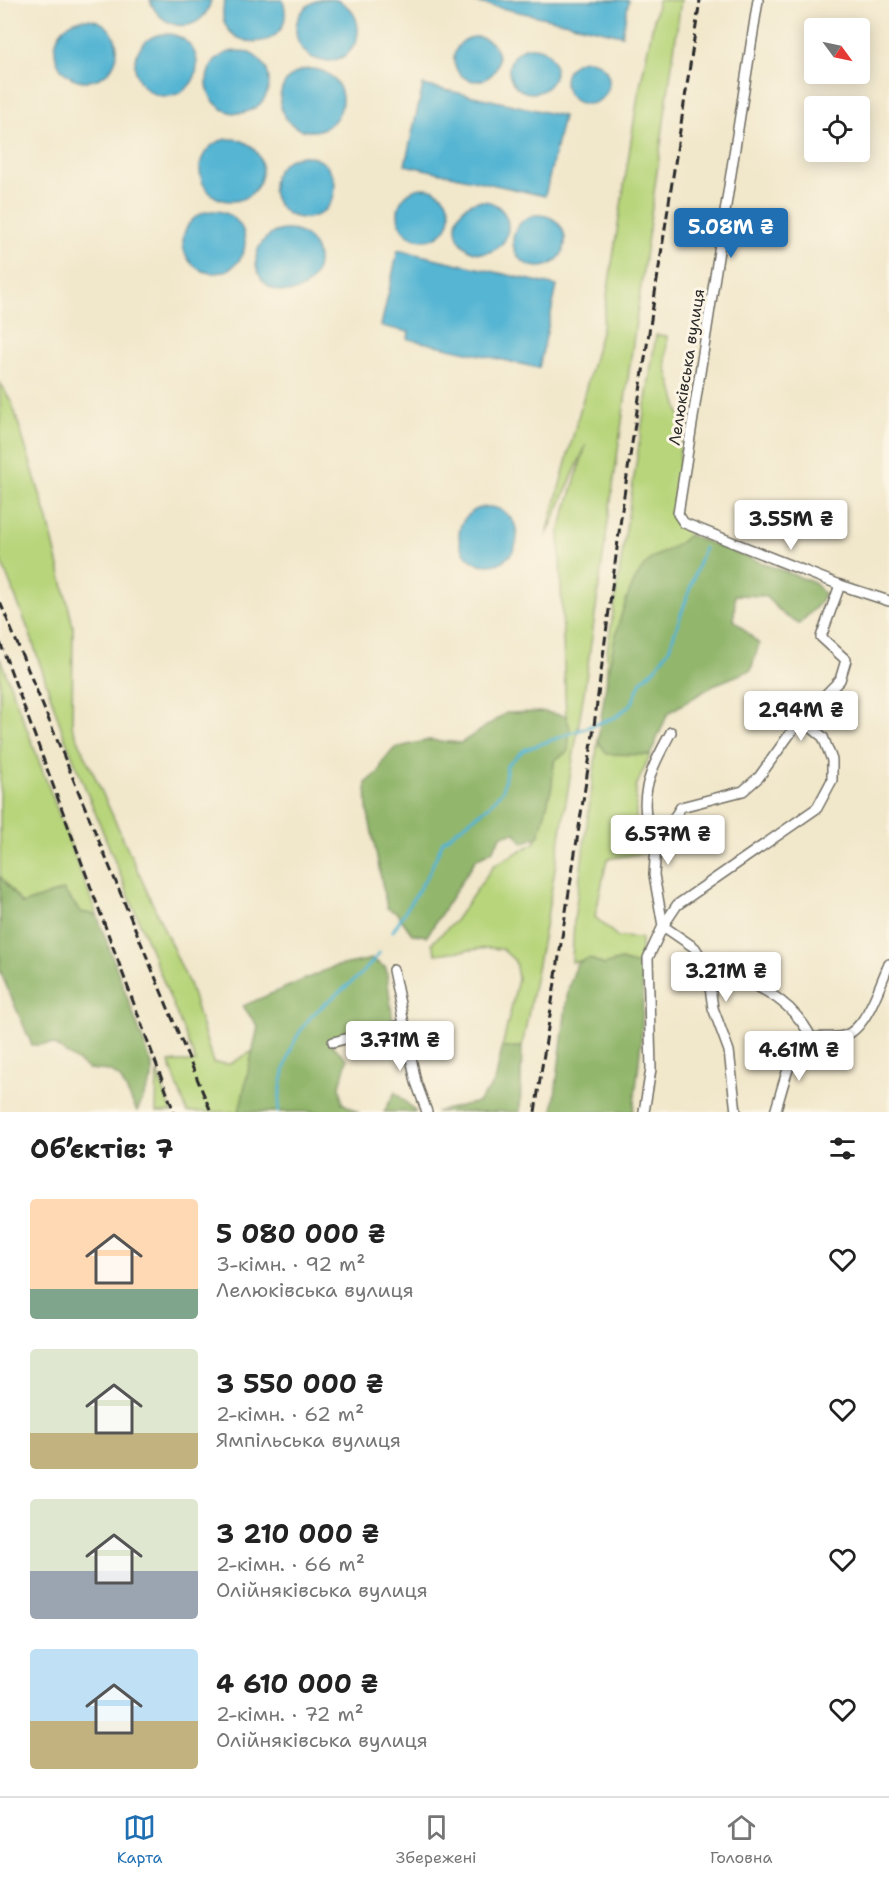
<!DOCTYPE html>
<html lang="uk">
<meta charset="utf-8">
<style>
:root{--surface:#fff;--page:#f2f2f2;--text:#222;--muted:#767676;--line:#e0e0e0;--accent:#1f6fb2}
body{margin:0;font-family:"Shantell Sans",sans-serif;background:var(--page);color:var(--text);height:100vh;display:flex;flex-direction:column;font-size:22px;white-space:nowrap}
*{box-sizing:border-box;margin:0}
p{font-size:20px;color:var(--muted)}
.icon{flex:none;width:33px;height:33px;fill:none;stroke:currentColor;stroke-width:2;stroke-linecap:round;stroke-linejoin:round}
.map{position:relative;height:1112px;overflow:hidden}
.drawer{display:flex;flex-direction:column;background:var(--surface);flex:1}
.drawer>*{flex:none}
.needle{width:39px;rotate:123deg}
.fabs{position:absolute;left:804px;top:18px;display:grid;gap:12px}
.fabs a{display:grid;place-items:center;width:66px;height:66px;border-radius:6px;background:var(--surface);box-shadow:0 3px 15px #0003;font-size:30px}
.price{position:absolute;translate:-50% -51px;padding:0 14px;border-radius:6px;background:#fff;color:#222;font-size:20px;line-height:39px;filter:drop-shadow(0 2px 3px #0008)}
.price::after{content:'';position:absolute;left:50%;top:36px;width:18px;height:14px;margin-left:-9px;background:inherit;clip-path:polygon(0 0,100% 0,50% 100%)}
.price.current{background:var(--accent);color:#fff}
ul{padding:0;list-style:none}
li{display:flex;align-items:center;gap:18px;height:150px;padding:0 30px}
li span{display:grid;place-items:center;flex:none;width:168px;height:120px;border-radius:6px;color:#555}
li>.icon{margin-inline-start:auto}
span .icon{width:72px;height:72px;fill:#fffc;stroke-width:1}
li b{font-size:26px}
h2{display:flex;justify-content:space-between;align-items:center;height:72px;padding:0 30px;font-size:26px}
.tab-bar{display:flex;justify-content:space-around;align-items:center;height:84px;border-top:2px solid var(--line);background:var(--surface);font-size:16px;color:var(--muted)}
.tab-bar a{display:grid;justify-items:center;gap:3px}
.tab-bar .current{color:var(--accent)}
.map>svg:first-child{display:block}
</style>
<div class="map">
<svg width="889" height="1112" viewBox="0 0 889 1112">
<rect width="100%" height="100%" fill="#fcf5e5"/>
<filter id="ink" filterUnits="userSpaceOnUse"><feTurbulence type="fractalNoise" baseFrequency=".0167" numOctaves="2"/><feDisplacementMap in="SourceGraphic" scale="12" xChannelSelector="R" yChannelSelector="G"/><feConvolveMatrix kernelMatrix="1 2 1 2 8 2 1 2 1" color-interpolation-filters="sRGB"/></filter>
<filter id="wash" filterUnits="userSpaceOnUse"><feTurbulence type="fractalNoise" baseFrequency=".008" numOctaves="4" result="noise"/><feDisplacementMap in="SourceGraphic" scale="24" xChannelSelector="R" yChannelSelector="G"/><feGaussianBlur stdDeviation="1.35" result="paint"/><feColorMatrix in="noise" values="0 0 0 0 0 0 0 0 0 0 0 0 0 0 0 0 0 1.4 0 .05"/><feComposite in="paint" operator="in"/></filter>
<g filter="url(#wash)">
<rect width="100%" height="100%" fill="#f1e7cb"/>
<g fill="#b8d57c" stroke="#728054" stroke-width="1.5">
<path d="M658,0H681L585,686L547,917L522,1047L502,1048L518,979L515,961L502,949L488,948L436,954L432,943L454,922L494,865L535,843L566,716L559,532L586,445L546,537L602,328L638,96Z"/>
<path d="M656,335L667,336L666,365L681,419L677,523L689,535L650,584L606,709L607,652Z"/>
<path d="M0,383L12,403L48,520L73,626L72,726L190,986L213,1063L230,1064L310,1019L289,1112H187L169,1062H196L63,733L30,634L0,558Z"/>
<path d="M0,658L97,915L22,904L0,888Z"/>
<path d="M598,741L650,755L636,787V831L645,853L607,859L595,917L618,937L641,938V966L621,960L604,965L591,959L572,962L574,920Z"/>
<path d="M157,1072L172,1112H156Z"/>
</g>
<g fill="#92b66c" stroke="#5e704c" stroke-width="1.5">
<path d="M689,535L815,583L824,594L819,604L799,624L784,615L765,596L735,595L734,620L759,644L751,670L716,684L668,713L650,755L607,754L598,741C604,696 616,590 650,560C654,556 661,554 666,551C674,547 682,541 689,535Z"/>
<path d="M544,712L566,716L570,728L568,751L554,761L552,786L539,836L523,843L515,833L502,835L492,851L476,859L427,936L412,934L397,913L387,908L367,808L366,783L379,772L383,761L395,748L429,740L461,743L506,713Z"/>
<path d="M0,876L22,904L63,890L81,912L97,915L152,1065V1079L137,1111L120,1078L110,1071L88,1069L53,1044L32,1045L0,971Z"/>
<path d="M589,958L604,965L621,960L641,966C646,1015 639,1064 633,1112H553L568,990L577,963Z"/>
<path d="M372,959L386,968L393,1022L331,1044L347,1059L340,1086L342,1103L358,1112H239L258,1027L243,1006L333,967Z"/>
<path d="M522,1047L520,1112H435L478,1102L495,1082L502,1048Z"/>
<path d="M395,1092L416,1112H384Z"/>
</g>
<g fill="#55b5d3" stroke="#40707f" stroke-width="1.5">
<circle cx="327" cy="30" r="31"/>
<path d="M150,0H211C203,36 161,32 150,0Z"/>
<path d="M225,0H283C300,57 208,54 225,0Z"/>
<path d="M465,0H629L622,35Z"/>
<circle cx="86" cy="50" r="31"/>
<circle cx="166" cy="65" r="31"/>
<circle cx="476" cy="59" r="22"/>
<circle cx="532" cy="70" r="23"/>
<circle cx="238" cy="82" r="31"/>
<circle cx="587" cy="82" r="22"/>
<circle cx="311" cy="100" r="31"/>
<path d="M423,85L563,116L545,196L405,165Z"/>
<circle cx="231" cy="170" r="31"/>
<circle cx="304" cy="187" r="31"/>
<circle cx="424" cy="214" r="26"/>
<circle cx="482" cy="227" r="26"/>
<circle cx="214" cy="242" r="31"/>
<circle cx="539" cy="241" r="26"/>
<circle cx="287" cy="261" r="31"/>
<path d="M398,250L557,286L539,368L408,339L409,332L381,326Z"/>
<circle cx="488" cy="536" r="29"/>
</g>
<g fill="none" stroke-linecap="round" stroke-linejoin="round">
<g stroke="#55b5d3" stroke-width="3">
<path d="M393,931L429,873L443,841L489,806L503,790L507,765L524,750L616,717L632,703L641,681L656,668L669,649L704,548"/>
<path d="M278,1112C281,1075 289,1036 318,1010C339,991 363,977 379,953"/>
</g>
</g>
</g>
<g filter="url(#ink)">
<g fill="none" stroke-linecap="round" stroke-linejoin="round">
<g stroke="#706d63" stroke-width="12">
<g id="minor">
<path d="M758,0L678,514L684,523L840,585L889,601"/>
<path d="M656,846C633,802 650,771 671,732"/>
<path d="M663,926L654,875L656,846L681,807L743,791L759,777L797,724L840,680L846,660L821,637L840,585"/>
<path d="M663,926L695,948L707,967L713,1008L729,1051L736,1112"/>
<path d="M707,967C750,981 791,996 812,1039"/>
<path d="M393,970L416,1082L427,1112"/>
<path d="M333,1042L405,1024"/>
<path d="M644,1112L651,1069L648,958L663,926L677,905L817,808L832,780V760L823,737L808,725L797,724"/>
<path d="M775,1112C781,1095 789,1055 802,1043C814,1033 830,1040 843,1036C866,1031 880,984 889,964"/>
</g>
</g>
<use href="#minor" stroke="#fff" stroke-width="9"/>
<g stroke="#2b2b2b" stroke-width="3" stroke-dasharray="9 4.5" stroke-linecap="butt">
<path d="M0,602L211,1112"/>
<path d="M0,642L174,1112"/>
<path d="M535,1112L591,749L623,502L700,0"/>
</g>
</g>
</g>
<g text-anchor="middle" stroke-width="6" stroke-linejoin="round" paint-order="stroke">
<g font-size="16" fill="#2b2b2b" stroke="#fcf5e5">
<text transform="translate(686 367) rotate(-81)" y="6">Лелюківська вулиця</text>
</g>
</g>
</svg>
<div class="fabs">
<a><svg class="needle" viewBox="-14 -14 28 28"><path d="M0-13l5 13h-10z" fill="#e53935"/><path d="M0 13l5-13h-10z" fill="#767676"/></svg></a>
<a><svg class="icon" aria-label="locate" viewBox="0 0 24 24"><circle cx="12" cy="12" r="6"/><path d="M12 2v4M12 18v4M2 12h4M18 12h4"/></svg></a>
</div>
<b class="price current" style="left:731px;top:259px">5.08M ₴</b>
<b class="price" style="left:791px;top:551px">3.55M ₴</b>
<b class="price" style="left:801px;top:742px">2.94M ₴</b>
<b class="price" style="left:668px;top:866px">6.57M ₴</b>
<b class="price" style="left:726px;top:1003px">3.21M ₴</b>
<b class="price" style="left:400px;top:1072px">3.71M ₴</b>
<b class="price" style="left:799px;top:1082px">4.61M ₴</b>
</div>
<section class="drawer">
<h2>Об’єктів: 7<svg class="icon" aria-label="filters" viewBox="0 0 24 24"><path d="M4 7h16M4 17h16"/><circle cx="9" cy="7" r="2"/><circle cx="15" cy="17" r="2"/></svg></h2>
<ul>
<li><span style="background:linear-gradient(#ffd9b3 75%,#7fa58c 0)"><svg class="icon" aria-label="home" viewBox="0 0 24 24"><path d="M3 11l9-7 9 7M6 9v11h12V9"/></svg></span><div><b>5 080 000 ₴</b><p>3-кімн. · 92 m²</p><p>Лелюківська вулиця</p></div><svg class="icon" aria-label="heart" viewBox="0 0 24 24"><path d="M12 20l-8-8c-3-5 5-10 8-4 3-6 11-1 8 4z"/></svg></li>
<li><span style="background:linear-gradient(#dfe7d0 70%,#c2b280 0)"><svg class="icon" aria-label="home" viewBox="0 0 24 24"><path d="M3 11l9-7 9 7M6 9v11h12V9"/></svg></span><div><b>3 550 000 ₴</b><p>2-кімн. · 62 m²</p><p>Ямпільська вулиця</p></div><svg class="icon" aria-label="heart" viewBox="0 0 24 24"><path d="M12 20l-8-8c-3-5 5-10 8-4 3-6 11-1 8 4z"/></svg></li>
<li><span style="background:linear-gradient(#dfe7d0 60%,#9aa5b1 0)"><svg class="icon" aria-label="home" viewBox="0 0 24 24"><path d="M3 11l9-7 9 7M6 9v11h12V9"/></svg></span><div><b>3 210 000 ₴</b><p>2-кімн. · 66 m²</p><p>Олійняківська вулиця</p></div><svg class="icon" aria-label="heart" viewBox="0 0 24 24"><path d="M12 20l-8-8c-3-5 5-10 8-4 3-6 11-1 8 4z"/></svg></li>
<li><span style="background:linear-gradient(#bfe0f5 60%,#c2b280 0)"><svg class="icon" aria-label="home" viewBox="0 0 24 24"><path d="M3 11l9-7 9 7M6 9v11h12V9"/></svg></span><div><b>4 610 000 ₴</b><p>2-кімн. · 72 m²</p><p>Олійняківська вулиця</p></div><svg class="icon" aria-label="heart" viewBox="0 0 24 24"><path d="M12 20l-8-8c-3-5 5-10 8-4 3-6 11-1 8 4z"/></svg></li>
</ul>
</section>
<nav class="tab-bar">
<a class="current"><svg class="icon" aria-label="map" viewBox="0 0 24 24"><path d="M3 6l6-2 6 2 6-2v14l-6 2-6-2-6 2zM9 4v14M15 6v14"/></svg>Карта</a>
<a><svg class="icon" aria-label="saved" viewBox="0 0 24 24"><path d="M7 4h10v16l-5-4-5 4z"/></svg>Збережені</a>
<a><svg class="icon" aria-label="home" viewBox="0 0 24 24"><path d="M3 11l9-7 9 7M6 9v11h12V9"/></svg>Головна</a>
</nav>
